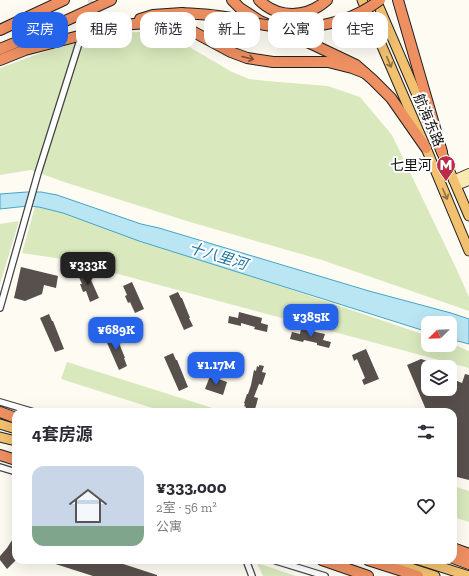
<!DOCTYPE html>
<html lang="zh">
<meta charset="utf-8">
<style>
:root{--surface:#fff;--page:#f7f7f7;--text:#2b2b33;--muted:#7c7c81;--line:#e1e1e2;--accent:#2563eb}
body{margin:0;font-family:"Zilla Slab","Noto Sans SC",serif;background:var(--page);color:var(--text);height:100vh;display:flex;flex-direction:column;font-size:15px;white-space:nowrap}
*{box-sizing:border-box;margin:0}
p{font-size:13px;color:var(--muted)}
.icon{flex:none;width:22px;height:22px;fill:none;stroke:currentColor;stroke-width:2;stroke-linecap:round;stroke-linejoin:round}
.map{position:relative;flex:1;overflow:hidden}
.drawer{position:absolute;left:12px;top:408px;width:445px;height:156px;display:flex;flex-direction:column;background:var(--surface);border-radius:12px;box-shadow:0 4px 16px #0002}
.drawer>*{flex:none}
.banner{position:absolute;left:12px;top:12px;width:445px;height:36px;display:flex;gap:8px}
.needle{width:26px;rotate:247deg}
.tools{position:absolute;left:421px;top:316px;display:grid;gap:8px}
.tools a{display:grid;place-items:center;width:36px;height:36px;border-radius:8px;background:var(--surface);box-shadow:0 4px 16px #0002;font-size:20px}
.price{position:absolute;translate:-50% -34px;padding:0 9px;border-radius:8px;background:var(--accent);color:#fff;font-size:13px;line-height:26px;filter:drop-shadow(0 1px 2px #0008)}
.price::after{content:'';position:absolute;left:50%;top:24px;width:12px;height:9px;margin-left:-6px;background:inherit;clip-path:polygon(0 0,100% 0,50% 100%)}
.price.active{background:#222;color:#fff}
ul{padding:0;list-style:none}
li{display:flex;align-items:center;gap:12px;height:100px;padding:0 20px}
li+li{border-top:1px solid var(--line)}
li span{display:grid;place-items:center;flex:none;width:112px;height:80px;border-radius:12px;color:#555}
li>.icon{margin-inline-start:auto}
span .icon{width:48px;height:48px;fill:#fffc;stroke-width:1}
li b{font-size:17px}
h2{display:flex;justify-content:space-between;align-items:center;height:48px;padding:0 20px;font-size:17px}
.chip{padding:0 14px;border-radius:12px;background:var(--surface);box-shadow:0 4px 16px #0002;font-size:14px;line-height:36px}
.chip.active{background:var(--accent);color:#fff}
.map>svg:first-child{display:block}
</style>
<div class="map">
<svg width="469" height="576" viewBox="0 0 469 576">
<rect width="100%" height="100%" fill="#fefbf3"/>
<g fill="#d9e8bd">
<path d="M138,32L152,33L174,40L186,45L232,72L249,79L267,81L328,86L360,97L392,135L457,270L469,297V311L322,260L190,222L64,182L31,170L0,175V68L49,50L117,33Z"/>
<path d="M36,203L428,336V345H450V343L469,351V368L62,259L22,253Z"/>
<path d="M19,221L0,284V224Z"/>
<path d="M67,362L225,412H165L61,379Z"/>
<path d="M453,486L469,491V522L453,517Z"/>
<path d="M257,563L296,576H263Z"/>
</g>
<path fill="#bae6f4" stroke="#44a4c8" d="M27,192H41L57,195L141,224L159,228L369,291L451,313L469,319V344L450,339V323H428V332L139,241L63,213L39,207L28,206L0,209V194Z"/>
<g fill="#58504d">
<path d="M21,267L58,276L56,288L44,285L42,294L25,301L14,298Z"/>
<path d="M87,271L99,298L90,302L86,291L83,292L80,284H82L78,275Z"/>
<path d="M132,282L144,309L135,313L130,302L128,303L125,296L127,295L123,286Z"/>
<path d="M178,292L181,298H182L190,318H189L193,326L184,330L169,296Z"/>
<path d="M239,312L262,318L261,323L268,325L267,332L254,329L255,327L241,323V326L228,323L229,316L238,318Z"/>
<path d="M49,314L52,321H53L64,349L55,352L40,318Z"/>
<path d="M301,329L325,334L323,340L331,342L329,348L317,345V343L304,340L303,342L290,339L292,332L300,334Z"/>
<path d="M113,332L116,339L117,338L125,358H124L127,366L119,370L104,336Z"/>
<path d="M366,349L379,379L364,385L362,380L365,378L357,359L354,361L352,355Z"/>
<path d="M173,353L176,360H177L188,387L179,391L164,357Z"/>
<path d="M421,359L443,366V367H428V389H450V378L462,383L465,374L469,375V480L453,476V412H427L407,365Z"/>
<path d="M259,365L264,366L262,372L266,373L262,385L259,384L254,397L258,398L256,406L254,411L251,410L250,412H244L246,407L244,406L245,404L244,403L247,394H248L251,385L254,370L256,371L257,366L259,367Z"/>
<path d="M210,376L227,382L223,395L205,389Z"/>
<path d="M16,534V560L7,569L0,560V556L7,548Z"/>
<path d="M46,560H111L157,575V576H93L46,561Z"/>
</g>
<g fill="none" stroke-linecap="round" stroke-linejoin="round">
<path stroke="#dad8d1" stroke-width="5.5" stroke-dasharray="5.5 3" stroke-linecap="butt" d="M81,36L91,0"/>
<g stroke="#434343" stroke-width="8">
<g id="street">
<path d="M0,308L38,173L80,40"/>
<path d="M0,402L34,412"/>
<path d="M0,467L16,472"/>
<path d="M246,560L252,576"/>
<path d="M273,560L325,576"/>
</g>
</g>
<g stroke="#323232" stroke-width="10">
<g id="secondary">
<path d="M453,180L469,173"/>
<path d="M456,186L469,181"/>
</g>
</g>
<g stroke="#212121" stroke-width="11">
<g id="primary">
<path d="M362,0L426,148L469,251"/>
<path d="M376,0L432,130"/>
<path d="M439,146L469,216"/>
<path d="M0,424L16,429"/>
<path d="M0,437L16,441"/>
<path d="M386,560L435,576"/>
<path d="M419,560L469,576"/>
</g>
</g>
<g stroke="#212121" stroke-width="12">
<g id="highway">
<path d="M232,0L240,8L260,21L316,46L356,65L373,80L391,98L426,148"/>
<path d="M259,0C278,19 307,18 327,0"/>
<path d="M398,0L442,152"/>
<path d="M140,19L153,15L182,13"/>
<path d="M119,25L163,22L190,30L231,52L247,58L273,62H328L352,68L365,73"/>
<path d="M0,30L64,0"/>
<path d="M0,49L39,33L111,0"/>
<path d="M0,60L25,50L125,24"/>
<path d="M0,412L16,418"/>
<path d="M0,455L16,460"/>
<path d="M453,548L469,554"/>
<path d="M453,558L469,564"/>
<path d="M322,560L368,576"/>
<path d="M368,560L418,576"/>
</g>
</g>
<use href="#street" stroke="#fff" stroke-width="5.5"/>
<use href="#secondary" stroke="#fbe9b2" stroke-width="8"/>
<use href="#primary" stroke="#f2c170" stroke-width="9"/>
<use href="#highway" stroke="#ee9062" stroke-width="10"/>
<g stroke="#212121" stroke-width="12" stroke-linecap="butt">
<path id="highway-bridge" d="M182,13C194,14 206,14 218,16C237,18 254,24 273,26C311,31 350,23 380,0"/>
</g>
<use href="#highway-bridge" stroke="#ee9062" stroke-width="10"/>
</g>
<defs><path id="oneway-shaft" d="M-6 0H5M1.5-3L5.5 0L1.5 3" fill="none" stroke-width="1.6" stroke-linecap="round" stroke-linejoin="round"/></defs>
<use stroke="#7f5039" href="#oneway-shaft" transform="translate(248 58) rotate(14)"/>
<g stroke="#8c7145">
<use href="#oneway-shaft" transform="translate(389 62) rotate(67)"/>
<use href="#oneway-shaft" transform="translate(445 194) rotate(67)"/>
</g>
<defs>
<g id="metro-pin" transform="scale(1)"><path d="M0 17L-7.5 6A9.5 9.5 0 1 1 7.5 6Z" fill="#bb2d46" stroke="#fff"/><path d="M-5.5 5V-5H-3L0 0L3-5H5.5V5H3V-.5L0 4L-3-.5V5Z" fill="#fff"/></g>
</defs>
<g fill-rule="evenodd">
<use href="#metro-pin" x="446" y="165"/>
</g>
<g text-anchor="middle" stroke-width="4" stroke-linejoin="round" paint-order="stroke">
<g font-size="14" fill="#101010" stroke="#fff">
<text transform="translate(429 120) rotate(67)" y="5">航海东路</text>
</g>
<g font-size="14" fill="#101010" stroke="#fff" text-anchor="end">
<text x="432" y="170">七里河</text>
</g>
<g font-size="15" font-style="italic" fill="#1d769d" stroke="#fff">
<text transform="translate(218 256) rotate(17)" y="5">十八里河</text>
</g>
</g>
</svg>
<div class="tools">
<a><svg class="needle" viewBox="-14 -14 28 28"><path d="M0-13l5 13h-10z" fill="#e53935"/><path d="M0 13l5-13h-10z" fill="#7c7c81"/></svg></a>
<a><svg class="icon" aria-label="layers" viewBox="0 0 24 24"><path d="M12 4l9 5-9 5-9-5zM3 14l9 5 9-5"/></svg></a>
</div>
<b class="price active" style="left:88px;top:286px">¥333K</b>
<b class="price" style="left:311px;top:338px">¥385K</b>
<b class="price" style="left:116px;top:351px">¥689K</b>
<b class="price" style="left:216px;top:386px">¥1.17M</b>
<div class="banner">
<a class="chip active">买房</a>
<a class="chip">租房</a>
<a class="chip">筛选</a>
<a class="chip">新上</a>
<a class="chip">公寓</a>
<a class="chip">住宅</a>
</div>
<section class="drawer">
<h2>4套房源<svg class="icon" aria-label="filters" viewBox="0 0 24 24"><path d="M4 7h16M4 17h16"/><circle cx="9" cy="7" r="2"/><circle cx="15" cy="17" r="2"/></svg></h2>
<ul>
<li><span style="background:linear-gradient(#c9d6e8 75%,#7fa58c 0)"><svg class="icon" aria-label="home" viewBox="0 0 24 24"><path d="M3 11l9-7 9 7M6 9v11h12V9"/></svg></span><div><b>¥333,000</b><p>2室 · 56 m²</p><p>公寓</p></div><svg class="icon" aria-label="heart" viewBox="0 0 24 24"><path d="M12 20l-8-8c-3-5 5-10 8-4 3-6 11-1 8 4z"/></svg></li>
</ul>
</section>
</div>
